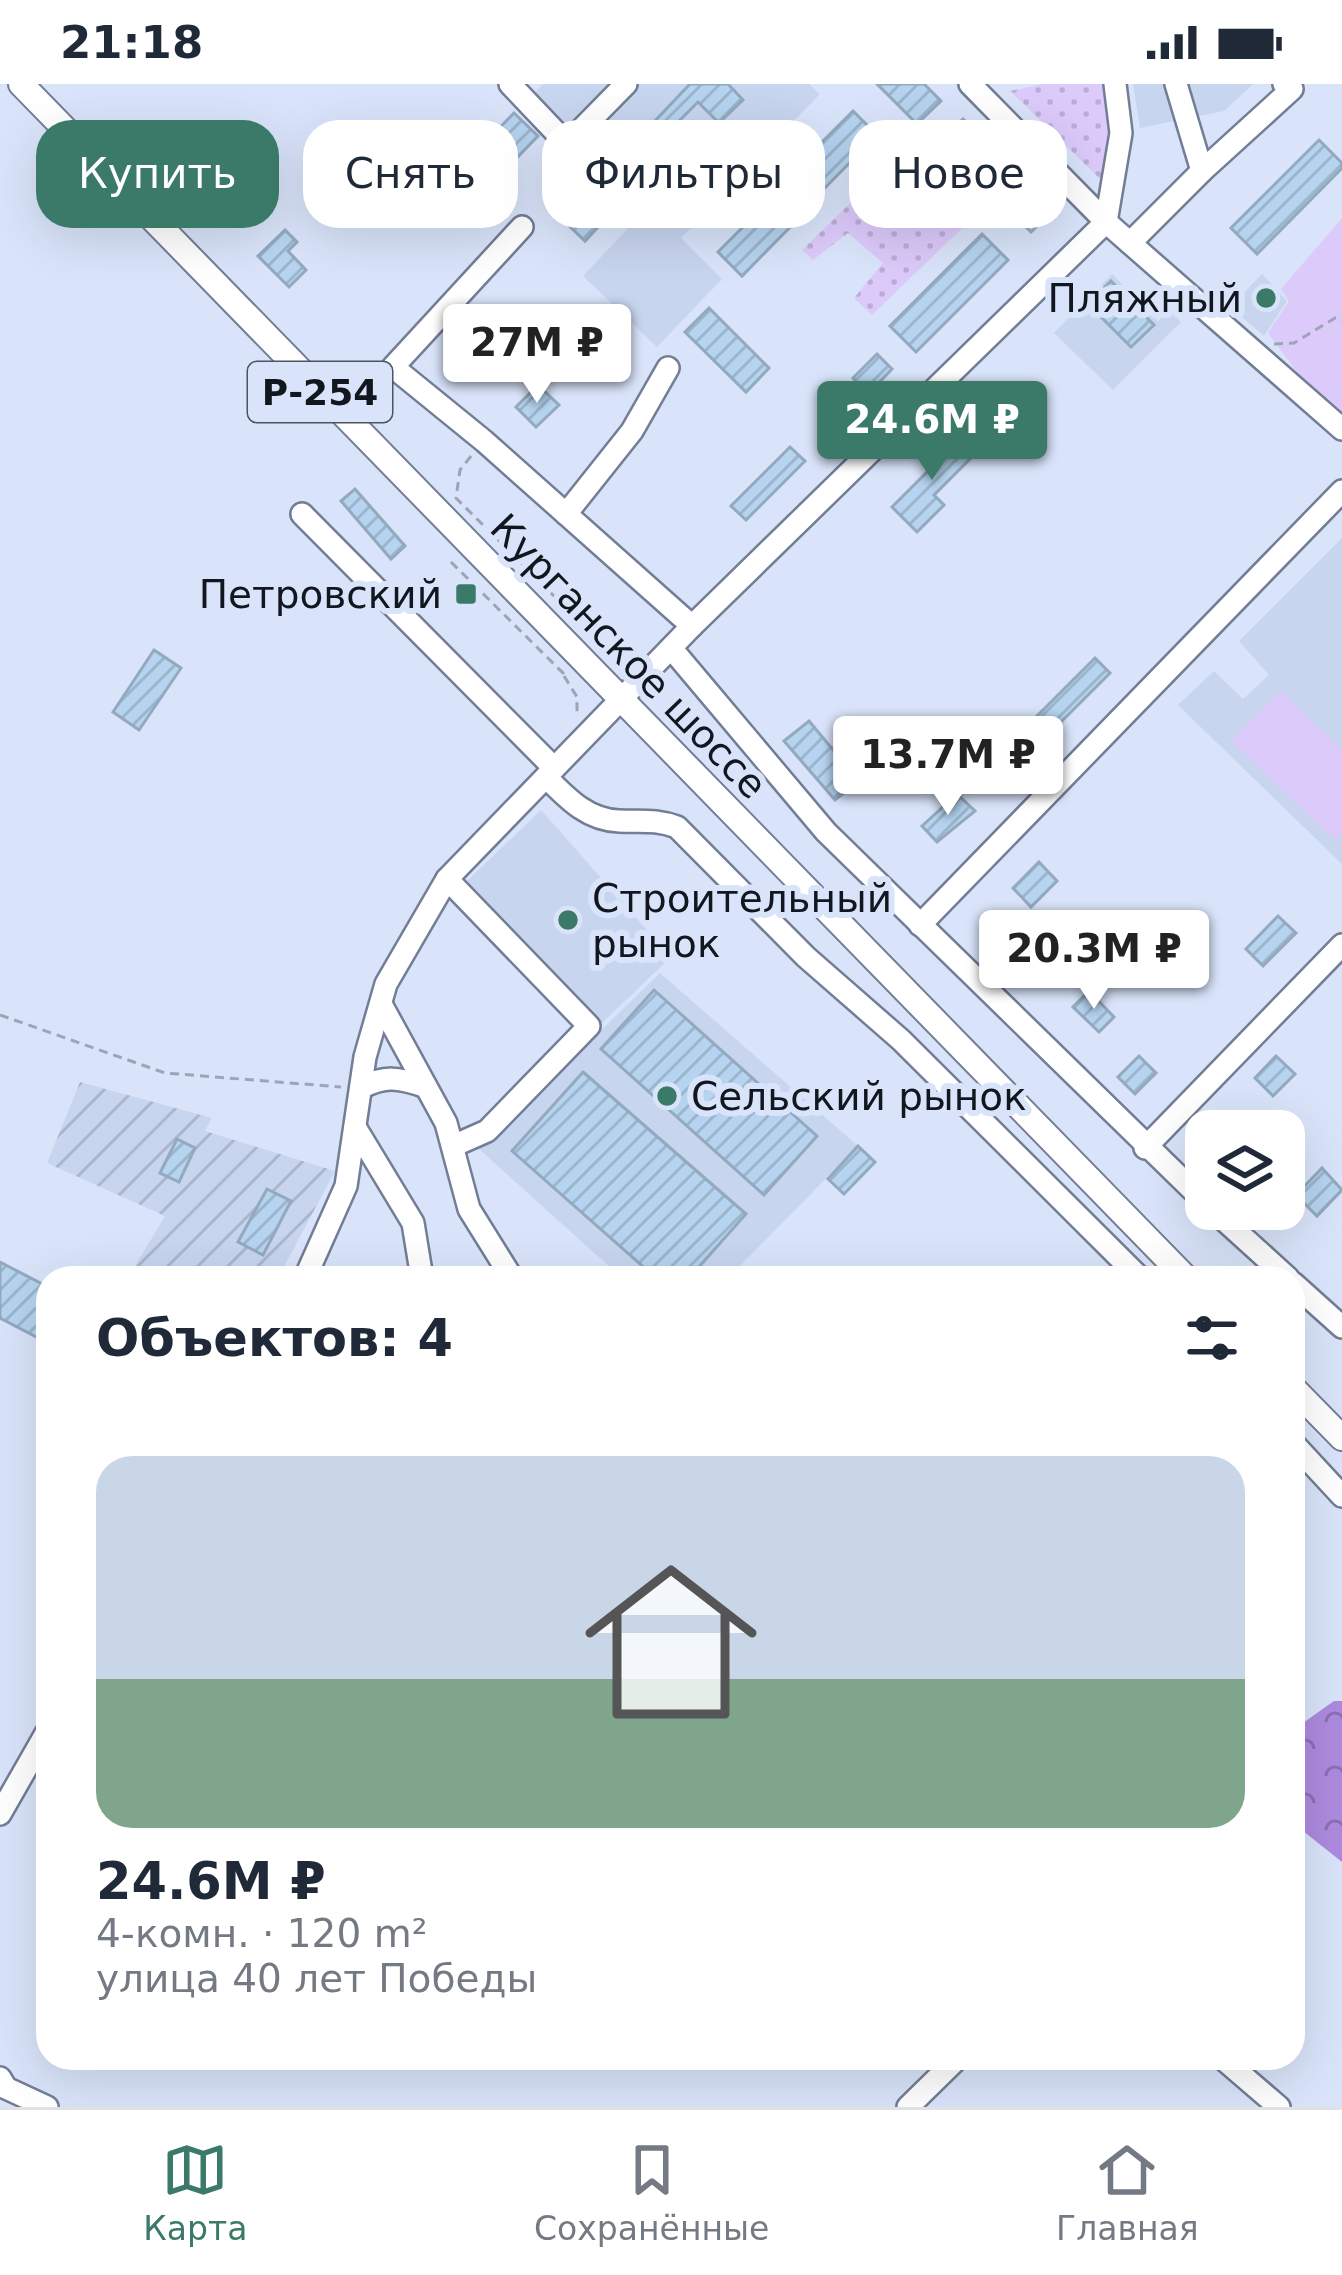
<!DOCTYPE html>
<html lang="ru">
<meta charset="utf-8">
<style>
:root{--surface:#fff;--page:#f6f6f7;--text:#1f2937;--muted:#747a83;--line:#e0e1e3;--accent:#3b7a68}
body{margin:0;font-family:"DejaVu Sans",sans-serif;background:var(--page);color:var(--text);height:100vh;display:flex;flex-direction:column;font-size:45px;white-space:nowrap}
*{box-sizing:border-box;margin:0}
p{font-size:39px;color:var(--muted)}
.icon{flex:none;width:66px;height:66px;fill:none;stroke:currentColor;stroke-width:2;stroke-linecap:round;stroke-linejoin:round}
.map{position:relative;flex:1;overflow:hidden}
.sheet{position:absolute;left:36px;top:1182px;width:1269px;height:804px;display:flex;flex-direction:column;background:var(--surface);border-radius:36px;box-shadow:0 12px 48px #0002}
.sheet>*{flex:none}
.top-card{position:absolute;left:36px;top:36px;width:1272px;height:108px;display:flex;gap:24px}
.controls{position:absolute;left:1185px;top:1026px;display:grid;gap:24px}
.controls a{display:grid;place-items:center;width:120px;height:120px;border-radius:24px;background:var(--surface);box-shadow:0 12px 48px #0002;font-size:60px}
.price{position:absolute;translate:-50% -102px;padding:0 27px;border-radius:12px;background:#fff;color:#222;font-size:39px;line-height:78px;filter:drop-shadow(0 3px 6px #0008)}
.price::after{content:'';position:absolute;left:50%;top:72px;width:36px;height:27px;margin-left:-18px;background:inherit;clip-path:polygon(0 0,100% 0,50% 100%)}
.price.active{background:var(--accent);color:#fff}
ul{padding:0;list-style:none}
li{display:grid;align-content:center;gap:24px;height:636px;padding:0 60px}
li+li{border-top:3px solid var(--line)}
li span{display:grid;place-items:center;height:372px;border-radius:36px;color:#555}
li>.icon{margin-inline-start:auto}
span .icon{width:216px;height:216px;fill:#fffc;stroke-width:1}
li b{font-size:51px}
h2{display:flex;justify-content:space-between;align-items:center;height:144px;padding:0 60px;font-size:51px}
.pill{padding:0 42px;border-radius:36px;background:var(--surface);box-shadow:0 12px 48px #0002;font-size:42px;line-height:108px}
.pill.active{background:var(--accent);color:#fff}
.status{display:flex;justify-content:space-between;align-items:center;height:84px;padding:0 60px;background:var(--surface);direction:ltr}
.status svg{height:33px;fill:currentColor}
.tab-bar{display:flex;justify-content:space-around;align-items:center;height:168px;border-top:3px solid var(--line);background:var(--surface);font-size:33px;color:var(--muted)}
.tab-bar a{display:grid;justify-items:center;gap:6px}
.tab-bar .active{color:var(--accent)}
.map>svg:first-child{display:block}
</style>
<div class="status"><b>21:18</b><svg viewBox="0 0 49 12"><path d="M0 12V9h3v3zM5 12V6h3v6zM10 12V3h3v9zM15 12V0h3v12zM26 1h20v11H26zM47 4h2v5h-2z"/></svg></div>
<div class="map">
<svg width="1342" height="2023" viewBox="0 0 1342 2023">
<defs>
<pattern id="industrial-furrows" width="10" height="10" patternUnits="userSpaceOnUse" patternTransform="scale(3)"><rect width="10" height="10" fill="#c8d5ef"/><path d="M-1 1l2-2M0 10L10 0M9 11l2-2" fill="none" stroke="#abb6cc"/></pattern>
<pattern id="forest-crowns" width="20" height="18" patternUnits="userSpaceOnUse" patternTransform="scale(3)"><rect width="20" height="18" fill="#ad8ade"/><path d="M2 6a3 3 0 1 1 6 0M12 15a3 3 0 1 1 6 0" fill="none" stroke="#8b70b3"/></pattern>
<pattern id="park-dots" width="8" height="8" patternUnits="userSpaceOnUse" patternTransform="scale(3)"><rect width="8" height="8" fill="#dccafa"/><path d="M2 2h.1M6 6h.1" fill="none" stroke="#bcadd6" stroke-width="1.8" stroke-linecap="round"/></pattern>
<pattern id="building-hatch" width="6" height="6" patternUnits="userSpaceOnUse" patternTransform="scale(3)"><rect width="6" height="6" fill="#b6d4f0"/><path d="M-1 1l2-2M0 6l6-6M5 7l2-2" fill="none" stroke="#9bb5cd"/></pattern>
</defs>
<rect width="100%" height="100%" fill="#d9e4fa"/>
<g fill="#c8d5ef">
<path d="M543,0H809L820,10L681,154L722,195L657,263L583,192L632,140L545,53L558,40L531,13Z"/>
<path d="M1133,0H1253L1224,27L1140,44Z"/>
<path d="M1112,190L1158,237L1169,226L1181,238L1113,306L1054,249Z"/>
<path d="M1262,190L1287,217L1264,252L1230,223Z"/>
<path d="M1342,454V780L1178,621L1214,587L1243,615L1269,591L1239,557Z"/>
<path d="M541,726L671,873L598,943L465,799Z"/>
<path d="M660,889L858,1062L728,1194H622L479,1065Z"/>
</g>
<path fill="url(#industrial-furrows)" d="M80,998L212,1034L205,1047L335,1087L278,1194H128L165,1132L47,1079Z"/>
<g fill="#dccafa">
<path d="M1342,134V332L1300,292L1268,249L1289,217L1281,205Z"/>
<path d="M1281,607L1342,666V749L1335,756L1231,657Z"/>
</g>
<path fill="url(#forest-crowns)" d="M1334,1617H1342V1778L1293,1739V1646Z"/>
<g fill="url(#park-dots)">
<path d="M1042,0H1107L1114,47L1102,97L1010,7Z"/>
<path d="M909,62L978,129L872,231L854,214L883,179L848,149L813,176L802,166Z"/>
</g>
<g fill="url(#building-hatch)" stroke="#92a9be" stroke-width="3">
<path d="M690,0H728L743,16L719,39L698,18L668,48L691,71L668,94L647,73L624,96L589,61L612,38L633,60Z"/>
<path d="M877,0H924L941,17L917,40Z"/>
<path d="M853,27L877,51L820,109L795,85Z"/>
<path d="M514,29L538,52L497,94L473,71Z"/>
<path d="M963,35L1054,126L1031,148L940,58Z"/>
<path d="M1319,56L1342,79V84L1257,170L1231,144Z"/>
<path d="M587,99L614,126L585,157L563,136L583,116L577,110Z"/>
<path d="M779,107L803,130L742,192L718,168Z"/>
<path d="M285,146L297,158L288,167L306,186L289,203L258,172Z"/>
<path d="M982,150L1008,176L916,268L890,242Z"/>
<path d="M1111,197L1154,241L1131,263L1088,220Z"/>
<path d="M709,224L769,284L746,308L685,248Z"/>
<path d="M489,245L505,262L481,286L464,270Z"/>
<path d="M877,270L892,285L868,310L853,294Z"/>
<path d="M538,301L559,321L536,343L516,323Z"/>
<path d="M948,349L972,373L934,411L944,421L917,448L892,423L933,382L924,373Z"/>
<path d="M790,363L805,377L746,436L731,422Z"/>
<path d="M355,405L405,462L391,475L341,417Z"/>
<path d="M154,566L181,584L139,646L113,628Z"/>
<path d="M1095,574L1110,589L1048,651L1033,636Z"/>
<path d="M809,637L859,697L835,716L784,657Z"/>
<path d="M957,710L975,727L937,758L922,742Z"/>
<path d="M1039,778L1057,797L1031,823L1013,804Z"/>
<path d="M1278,832L1296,849L1263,882L1246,865Z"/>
<path d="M654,906L817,1052L764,1111L601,965Z"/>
<path d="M1089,907L1114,933L1099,948L1073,923Z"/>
<path d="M1139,972L1156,989L1135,1010L1118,993Z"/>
<path d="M1276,972L1295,990L1273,1012L1255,994Z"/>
<path d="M583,988L746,1130L689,1194H656L512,1067Z"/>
<path d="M177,1055L195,1064L179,1098L160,1089Z"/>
<path d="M858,1062L875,1078L844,1110L828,1095Z"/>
<path d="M1322,1084L1342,1106L1317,1132L1296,1111Z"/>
<path d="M267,1105L291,1117L263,1171L238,1158Z"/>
<path d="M0,1178L48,1203V1259L0,1234Z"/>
</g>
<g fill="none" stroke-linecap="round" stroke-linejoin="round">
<g stroke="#727d96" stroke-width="26">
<g id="minor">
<path d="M510,0L567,60L626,0"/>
<path d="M970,0L1106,138L1342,345"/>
<path d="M1176,0L1202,87"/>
<path d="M1106,138L1121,49L1115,0"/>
<path d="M522,143L393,283L484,357L692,542"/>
<path d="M1130,159L1202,87L1292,5L1284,0"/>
<path d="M302,430L554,684"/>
<path d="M566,430L632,347L668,284"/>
<path d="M671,564L826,748L1206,1119"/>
<path d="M546,693C567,714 587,736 619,737C641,738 656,735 677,743L806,873L901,956L1140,1194"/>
<path d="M447,795L589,942L487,1047L453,1062"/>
<path d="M920,841L1342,407"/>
<path d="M381,920L446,1039L469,1125L512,1194"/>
<path d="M361,1004C385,991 399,994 424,1002"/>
<path d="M355,1043L413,1139L422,1194"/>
<path d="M1145,1064L1342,861"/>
<path d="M1212,1125L1288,1194"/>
<path d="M305,1194L346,1102L365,973L386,900L447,795L692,542L1106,138"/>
<path d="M1293,1199L1342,1243"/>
<path d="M1293,1359L1342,1412"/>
<path d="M0,1730L48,1646"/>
<path d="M1222,1974L1279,2023"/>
<path d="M0,1994L6,2004L47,2023"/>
<path d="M908,2023L958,1974"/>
</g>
</g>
<g stroke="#727d96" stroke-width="28">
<g id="major">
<path d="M21,0L1186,1194"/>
<path d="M1293,1304L1342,1354"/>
</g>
</g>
<g stroke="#9ca5b7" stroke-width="3" stroke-dasharray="9 6" stroke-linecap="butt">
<path d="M1274,260L1294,259L1335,234L1342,236"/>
<path d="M471,372L460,386L456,414L616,574L632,577"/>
<path d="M451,478L564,590"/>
<path d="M564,592L577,613V633"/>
<path d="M0,931L165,989L341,1003"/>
</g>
<use href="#minor" stroke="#fff" stroke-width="21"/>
<use href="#major" stroke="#fff" stroke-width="24"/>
</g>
<g fill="#3b7a68" stroke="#d9e4fa" stroke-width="4.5">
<circle cx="1266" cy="214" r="12"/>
<rect x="454" y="498" width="24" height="24" rx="6"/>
<circle cx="568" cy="836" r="12"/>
<circle cx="667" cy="1012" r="12"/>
</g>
<g text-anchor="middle" stroke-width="12" stroke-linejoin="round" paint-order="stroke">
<rect fill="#d9e4fa" stroke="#4d5461" stroke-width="3" x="248" y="278" width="144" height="60" rx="9"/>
<g font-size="36" font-weight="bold" fill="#11161f">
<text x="320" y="321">Р-254</text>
</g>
<g font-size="39" fill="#11161f" stroke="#d9e4fa" text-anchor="end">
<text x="1242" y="228">Пляжный</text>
<text x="442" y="524">Петровский</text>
<text x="592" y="828" text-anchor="start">Строительный<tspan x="592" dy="45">рынок</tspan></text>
<text x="691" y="1026" text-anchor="start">Сельский рынок</text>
</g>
<g font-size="39" fill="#11161f" stroke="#d9e4fa">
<text transform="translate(629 572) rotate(46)" y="14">Курганское шоссе</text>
</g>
</g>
</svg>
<div class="controls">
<a><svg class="icon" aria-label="layers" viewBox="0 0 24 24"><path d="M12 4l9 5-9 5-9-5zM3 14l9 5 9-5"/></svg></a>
</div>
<b class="price" style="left:537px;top:322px">27M ₽</b>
<b class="price active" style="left:932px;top:399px">24.6M ₽</b>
<b class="price" style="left:948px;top:734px">13.7M ₽</b>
<b class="price" style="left:1094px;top:928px">20.3M ₽</b>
<div class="top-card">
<a class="pill active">Купить</a>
<a class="pill">Снять</a>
<a class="pill">Фильтры</a>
<a class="pill">Новое</a>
</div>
<section class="sheet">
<h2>Объектов: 4<svg class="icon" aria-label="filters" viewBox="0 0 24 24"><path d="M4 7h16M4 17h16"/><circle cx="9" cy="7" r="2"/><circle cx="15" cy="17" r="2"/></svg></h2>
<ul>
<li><span style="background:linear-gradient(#c9d6e8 60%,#7fa58c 0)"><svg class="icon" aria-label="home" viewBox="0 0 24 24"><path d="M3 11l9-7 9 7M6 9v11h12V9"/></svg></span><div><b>24.6M ₽</b><p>4-комн. · 120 m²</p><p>улица 40 лет Победы</p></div></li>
</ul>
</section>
</div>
<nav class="tab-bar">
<a class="active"><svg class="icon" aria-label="map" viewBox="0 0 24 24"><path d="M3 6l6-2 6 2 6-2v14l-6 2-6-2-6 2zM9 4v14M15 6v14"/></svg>Карта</a>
<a><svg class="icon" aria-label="saved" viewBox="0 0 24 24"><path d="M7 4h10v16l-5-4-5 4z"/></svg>Сохранённые</a>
<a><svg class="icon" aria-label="home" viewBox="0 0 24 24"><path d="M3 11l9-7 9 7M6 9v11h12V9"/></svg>Главная</a>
</nav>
